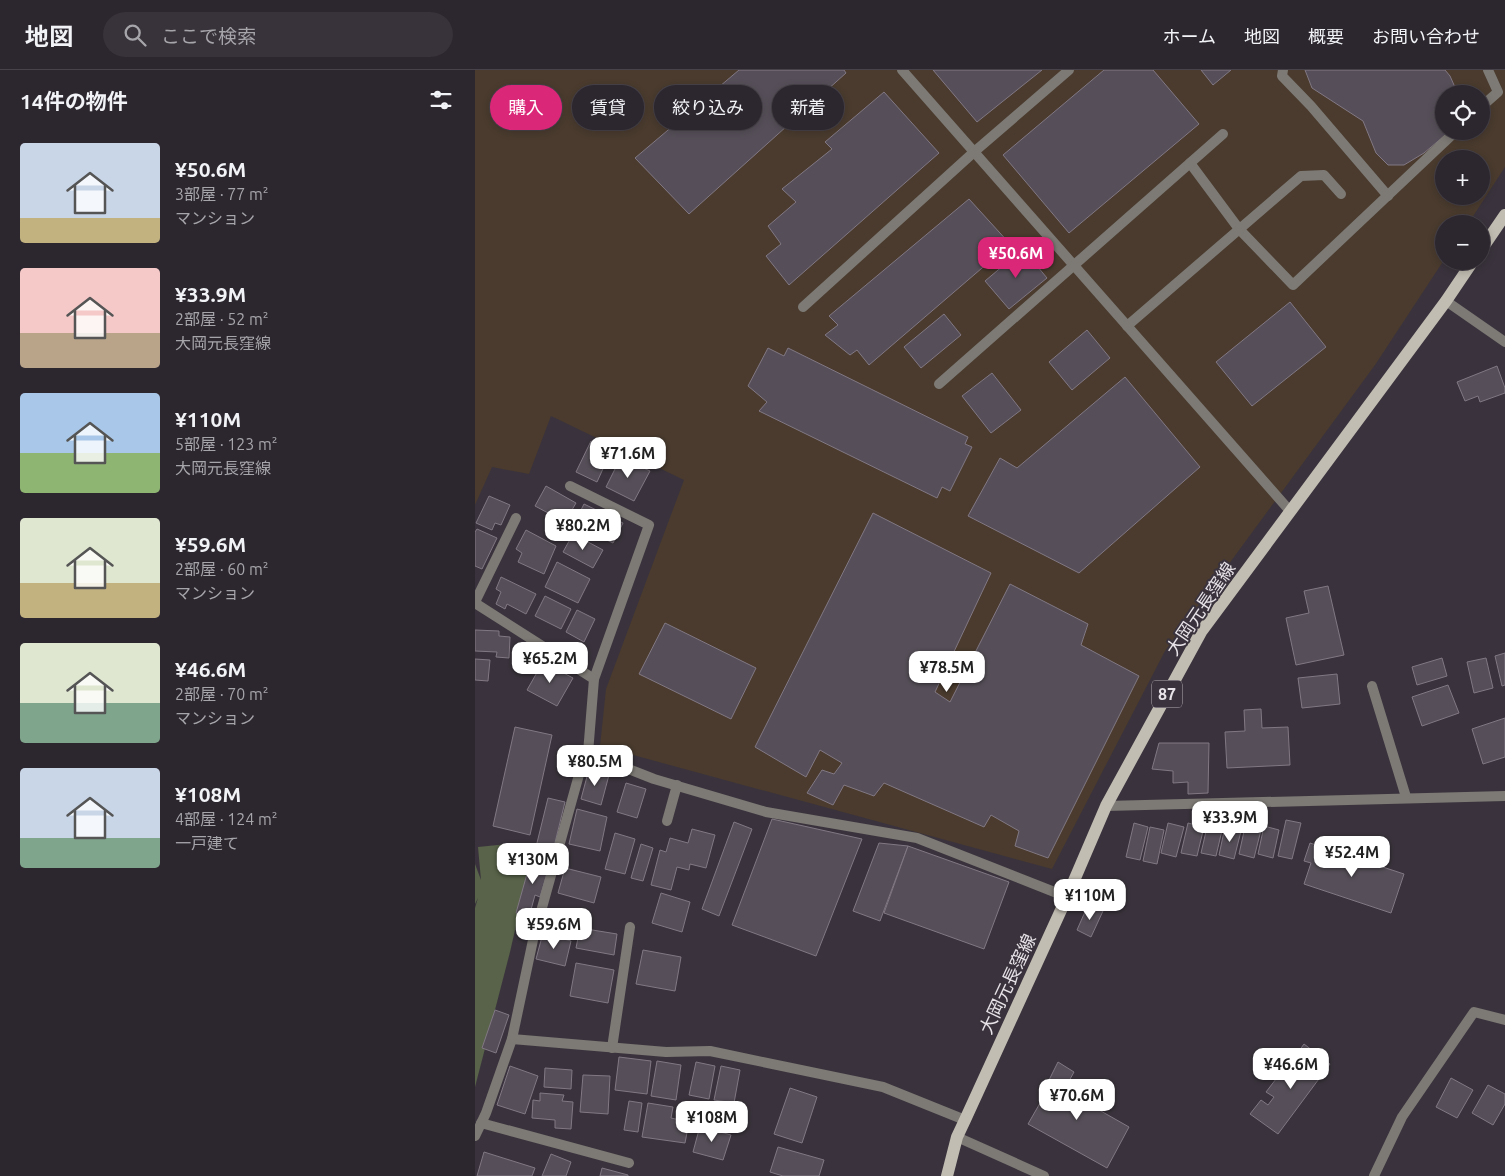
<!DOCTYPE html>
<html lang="ja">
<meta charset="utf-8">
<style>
:root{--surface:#2c262e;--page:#38323a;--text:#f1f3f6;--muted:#a6a5aa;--line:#48434a;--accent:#db2777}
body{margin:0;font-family:Ubuntu,"Noto Sans JP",sans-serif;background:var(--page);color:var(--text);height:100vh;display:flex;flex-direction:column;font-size:19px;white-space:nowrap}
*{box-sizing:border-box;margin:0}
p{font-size:16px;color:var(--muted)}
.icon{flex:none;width:28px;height:28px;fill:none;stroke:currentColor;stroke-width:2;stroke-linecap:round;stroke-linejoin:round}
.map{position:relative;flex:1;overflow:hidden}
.drawer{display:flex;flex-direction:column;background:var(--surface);width:475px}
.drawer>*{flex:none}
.banner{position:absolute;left:15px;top:15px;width:475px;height:45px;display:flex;gap:10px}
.buttons{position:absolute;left:960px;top:15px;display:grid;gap:10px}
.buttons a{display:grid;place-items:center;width:55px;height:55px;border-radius:50%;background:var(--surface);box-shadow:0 2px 8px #0003,0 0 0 1px var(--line);font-size:25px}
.price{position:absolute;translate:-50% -42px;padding:0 11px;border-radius:10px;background:#fff;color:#222;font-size:16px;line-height:32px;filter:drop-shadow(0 1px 2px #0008)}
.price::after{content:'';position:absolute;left:50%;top:30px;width:15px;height:11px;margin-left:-8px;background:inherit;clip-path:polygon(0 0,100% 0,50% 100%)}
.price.active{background:var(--accent);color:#fff}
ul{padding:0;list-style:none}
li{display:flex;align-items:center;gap:15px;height:125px;padding:0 20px}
li span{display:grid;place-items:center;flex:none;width:140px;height:100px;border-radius:5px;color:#555}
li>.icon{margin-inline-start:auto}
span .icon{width:60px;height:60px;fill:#fffc;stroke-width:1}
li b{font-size:21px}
h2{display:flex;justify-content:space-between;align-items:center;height:60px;padding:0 20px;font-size:21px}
.pill{padding:0 18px;border-radius:22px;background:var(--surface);box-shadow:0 2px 8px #0003,0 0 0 1px var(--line);font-size:18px;line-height:45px}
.pill.active{background:var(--accent);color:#fff}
header{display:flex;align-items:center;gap:30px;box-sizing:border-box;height:70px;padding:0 25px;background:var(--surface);border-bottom:1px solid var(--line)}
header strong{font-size:24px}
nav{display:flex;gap:28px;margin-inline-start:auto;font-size:18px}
.search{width:350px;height:45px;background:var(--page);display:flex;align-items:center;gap:12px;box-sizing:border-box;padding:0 18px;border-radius:28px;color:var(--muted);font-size:19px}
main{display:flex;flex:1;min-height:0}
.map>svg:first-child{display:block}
</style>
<header>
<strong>地図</strong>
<div class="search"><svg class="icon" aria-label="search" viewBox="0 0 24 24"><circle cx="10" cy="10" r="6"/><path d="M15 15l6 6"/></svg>ここで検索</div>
<nav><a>ホーム</a><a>地図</a><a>概要</a><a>お問い合わせ</a></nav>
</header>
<main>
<section class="drawer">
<h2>14件の物件<svg class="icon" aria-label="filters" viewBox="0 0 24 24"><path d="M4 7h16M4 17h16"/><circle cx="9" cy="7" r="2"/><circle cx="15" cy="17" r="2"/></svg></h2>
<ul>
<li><span style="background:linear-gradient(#c9d6e8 75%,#c2b280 0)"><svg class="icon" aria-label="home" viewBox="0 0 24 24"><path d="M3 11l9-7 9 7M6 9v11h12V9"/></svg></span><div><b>¥50.6M</b><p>3部屋 · 77 m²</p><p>マンション</p></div></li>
<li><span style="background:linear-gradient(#f6c9c9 65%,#b9a48a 0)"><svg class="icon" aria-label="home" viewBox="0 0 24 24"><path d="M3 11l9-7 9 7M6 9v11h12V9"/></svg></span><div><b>¥33.9M</b><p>2部屋 · 52 m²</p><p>大岡元長窪線</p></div></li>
<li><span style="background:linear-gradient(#a9c7e8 60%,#8fb573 0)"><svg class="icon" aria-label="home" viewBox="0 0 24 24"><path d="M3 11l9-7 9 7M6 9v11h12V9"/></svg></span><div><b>¥110M</b><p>5部屋 · 123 m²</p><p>大岡元長窪線</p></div></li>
<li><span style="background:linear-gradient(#dfe7d0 65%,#c2b280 0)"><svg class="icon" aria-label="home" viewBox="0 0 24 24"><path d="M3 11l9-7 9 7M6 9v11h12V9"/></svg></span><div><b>¥59.6M</b><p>2部屋 · 60 m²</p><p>マンション</p></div></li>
<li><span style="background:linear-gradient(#dfe7d0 60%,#7fa58c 0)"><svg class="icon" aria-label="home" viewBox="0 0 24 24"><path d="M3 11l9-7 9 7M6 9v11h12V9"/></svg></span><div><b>¥46.6M</b><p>2部屋 · 70 m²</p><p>マンション</p></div></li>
<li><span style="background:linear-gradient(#c9d6e8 70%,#7fa58c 0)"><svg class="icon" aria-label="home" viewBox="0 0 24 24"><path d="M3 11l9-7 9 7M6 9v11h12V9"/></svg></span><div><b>¥108M</b><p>4部屋 · 124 m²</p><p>一戸建て</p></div></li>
</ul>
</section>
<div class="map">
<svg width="1030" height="1106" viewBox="0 0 1030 1106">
<rect width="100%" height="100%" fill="#3a333d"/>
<path fill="#4a3b2e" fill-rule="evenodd" d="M0,0H1030V97L993,154H969V190L900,295L690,581L577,799L125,676L131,619L209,410L76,346L54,404L17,397L0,435ZM969,24H1006V61H969ZM969,89H1006V126H969Z"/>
<path fill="#586349" d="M42,773L57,786L35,882L0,1017V838L3,828L0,834V794L6,810L3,777Z"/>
<g fill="#564f59" stroke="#817883">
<path d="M264,0H369L371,3L214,144L160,88Z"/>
<path d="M458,0H567L502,52Z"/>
<path d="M629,0H678L724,54L594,163L528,85Z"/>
<path d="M726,0H756L738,15Z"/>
<path d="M830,0H970L975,6L983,24H969V61H975L949,83L929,95H913L901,83L888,51L837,18Z"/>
<path d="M409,22L464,83L314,215L291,186L306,174L293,156L321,132L307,119L357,79L350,72Z"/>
<path d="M494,129L535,174L394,295L382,280L375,285L350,265L363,255L354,246Z"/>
<path d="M548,179L572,208L534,239L510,211Z"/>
<path d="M815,232L851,277L777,336L741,292Z"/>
<path d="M469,244L486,265L446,298L429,277Z"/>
<path d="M612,260L635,288L597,320L574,292Z"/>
<path d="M293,278L309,286L313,278L493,367L490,374L497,377L475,421L467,417L462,428L284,341L292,332L273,316Z"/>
<path d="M1022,296L1030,318V323L1005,332L1003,326L990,331L982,312Z"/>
<path d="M517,303L546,340L516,363L487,326Z"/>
<path d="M650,307L725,397L604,503L493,446L525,388L542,398Z"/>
<path d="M116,371L136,381L122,412L101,402Z"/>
<path d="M146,387L175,401L159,431L131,417Z"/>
<path d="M71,416L101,433L90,452L60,436Z"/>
<path d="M14,426L35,435L26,455L20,453L17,460L1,453Z"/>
<path d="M109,434L148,453L138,473L99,454Z"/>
<path d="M398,443L516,503L460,622L475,632L535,514L613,554L606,575L664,606L573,788L540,776L544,761L516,745L509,757L409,713L399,726L369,715L358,735L332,723L347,700L359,704L367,693L345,680L331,707L280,677Z"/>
<path d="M2,459L22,468L7,499L0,496V462Z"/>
<path d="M51,460L81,476L69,504L43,492L47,483L41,479Z"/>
<path d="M98,464L128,480L118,498L88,482Z"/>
<path d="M82,492L115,509L103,533L70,517Z"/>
<path d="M26,507L61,524L51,544L32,534L30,539L21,534L26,522L21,519Z"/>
<path d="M853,516L869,585L821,595L811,548L834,543L829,521Z"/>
<path d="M70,526L96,539L86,559L60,546Z"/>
<path d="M102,540L120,549L109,572L91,562Z"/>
<path d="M190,553L281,598L256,649L164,604Z"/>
<path d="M0,560L24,561V566L35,567L34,588L21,587L22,582L0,581Z"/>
<path d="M1030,583V615L1027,616L1020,586Z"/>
<path d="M967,588L972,606L942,615L937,597Z"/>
<path d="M1011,588L1018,618L999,623L992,592Z"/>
<path d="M0,589L15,590L13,611L0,610Z"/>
<path d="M68,592L98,608L82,636L52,620Z"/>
<path d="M862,604L865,634L827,638L823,608Z"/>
<path d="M973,615L984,643L947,656L937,627Z"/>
<path d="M786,639L787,658L813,657L815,695L752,698L750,662L770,661L769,640Z"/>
<path d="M1030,648V687L1008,694L997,659Z"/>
<path d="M40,657L77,665L55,765L18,756Z"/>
<path d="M684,673H734L733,723L713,724V712L698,713V701L677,699Z"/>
<path d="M114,699L134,705L126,735L106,729Z"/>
<path d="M151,713L171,719L162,748L142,742Z"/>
<path d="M73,728L90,732L78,781L61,777Z"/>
<path d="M102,739L132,747L125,781L94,774Z"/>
<path d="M297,749L387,769L341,886L257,855Z"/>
<path d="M811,750L826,753L817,789L803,786Z"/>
<path d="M259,752L277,759L244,846L227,839Z"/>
<path d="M659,753L673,757L665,790L651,787Z"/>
<path d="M693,753L709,757L701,787L686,783Z"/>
<path d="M713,753L729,757L722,786L706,783Z"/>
<path d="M733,753L748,756L741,786L726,783Z"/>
<path d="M789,756L804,760L798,788L783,784Z"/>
<path d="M675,757L689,760L682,794L668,791Z"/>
<path d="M750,757L766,761L759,789L744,785Z"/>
<path d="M770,757L786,760L779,788L764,784Z"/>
<path d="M217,759L240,765L231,798L215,794L214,800L202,797L196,820L176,815L185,780L191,782L195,768L213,773Z"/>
<path d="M140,763L160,769L150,804L130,799Z"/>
<path d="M404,773L433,776L405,851L378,841Z"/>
<path d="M835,773L929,804L916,843L829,814L836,793L829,791Z"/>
<path d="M166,774L178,778L168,811L156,808Z"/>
<path d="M433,776L534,812L509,879L409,843Z"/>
<path d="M57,786L76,791L65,827L60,825L54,847L41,843Z"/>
<path d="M90,798L126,807L119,833L83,823Z"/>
<path d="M186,823L215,832L207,862L177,853Z"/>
<path d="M613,835L628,841L616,867L602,860Z"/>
<path d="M105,858L142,864L139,885L101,878Z"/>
<path d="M68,863L96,871L90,896L61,889Z"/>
<path d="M168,880L206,887L200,921L161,914Z"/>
<path d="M101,893L139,900L133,933L95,926Z"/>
<path d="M20,940L34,945L21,983L7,978Z"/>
<path d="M829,974L855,994L803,1064L775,1044L786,1030L793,1035L799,1027L791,1022L811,996L816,1000L824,990L821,985Z"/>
<path d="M144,987L176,991L172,1024L140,1020Z"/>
<path d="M182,991L206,995L201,1030L176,1026Z"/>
<path d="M221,992L240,996L234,1029L214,1025Z"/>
<path d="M583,992L599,1002L589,1020L654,1057L632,1098L553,1054L576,1014L573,1012Z"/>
<path d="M35,996L63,1006L50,1044L22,1035Z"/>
<path d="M246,996L265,1000L259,1033L239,1030Z"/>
<path d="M70,998L97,1000L96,1019L69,1017Z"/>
<path d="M108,1005L135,1006L133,1044L105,1042Z"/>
<path d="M976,1008L998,1020L982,1048L961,1037Z"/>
<path d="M1013,1015L1030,1024V1034L1018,1055L997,1043Z"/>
<path d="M315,1018L342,1027L327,1073L299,1064Z"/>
<path d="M65,1023L89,1025L87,1031L98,1032L96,1059L80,1058V1050L57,1048L58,1030L65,1031Z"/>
<path d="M154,1031L167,1033L163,1062L149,1060Z"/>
<path d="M173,1033L198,1037L196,1048L214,1052L210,1073L167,1067Z"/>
<path d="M225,1056L256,1065L248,1090L218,1082Z"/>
<path d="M303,1077L349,1090L344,1106H308L295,1102Z"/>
<path d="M9,1082L60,1098L57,1106H2Z"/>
<path d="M76,1084L96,1092L91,1106H67Z"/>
<path d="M127,1098L153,1105V1106H125Z"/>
</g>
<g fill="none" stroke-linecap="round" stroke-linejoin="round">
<g stroke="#7d7a75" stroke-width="10">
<path d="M427,0L815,441"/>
<path d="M808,0L807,6L836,36L913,126"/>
<path d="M1006,37L1023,22L1013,0"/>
<path d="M715,93L764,159L818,215L981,61"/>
<path d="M328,237L499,82L594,0"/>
<path d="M652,256L826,106L849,105L866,124"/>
<path d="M464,314L748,64"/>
<path d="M95,416L174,455L119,609"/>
<path d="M0,532L41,448"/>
<path d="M192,751L202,715"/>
<path d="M137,978L155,857"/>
<path d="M6,1053L154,1093"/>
</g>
<g stroke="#7d7a75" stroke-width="10">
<path d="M971,231L1030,272"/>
<path d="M0,533L119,609L113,683L179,709L291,742L442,768L592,827"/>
<path d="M897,616L931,727"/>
<path d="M631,736L1030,726"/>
<path d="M37,969L191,982L235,981L408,1017L490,1050"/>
<path d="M0,1066L11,1043L37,969L58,870L107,694L113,683"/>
<path d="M482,1067L569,1106"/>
<path d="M899,1106L927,1047L999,942L1030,950"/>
</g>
<g stroke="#c2bdb2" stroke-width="12">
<path d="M1006,180L1030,145"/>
<path d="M472,1106L482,1067L490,1050L592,827L631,736L726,562L971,231L998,191"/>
</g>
</g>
<g text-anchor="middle" stroke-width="4" stroke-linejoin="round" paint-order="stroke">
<rect fill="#3a333d" stroke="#b4aeb5" stroke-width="1" x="677" y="610.5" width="30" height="27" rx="4"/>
<g font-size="16" font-weight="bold" fill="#e8e3e9">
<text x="692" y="630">87</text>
</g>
<g font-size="18" fill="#e8e3e9" stroke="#3a333d">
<text transform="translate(726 539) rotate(-56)" y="6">大岡元長窪線</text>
<text transform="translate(533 914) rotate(-65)" y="6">大岡元長窪線</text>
</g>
</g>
</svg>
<div class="buttons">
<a><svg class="icon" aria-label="locate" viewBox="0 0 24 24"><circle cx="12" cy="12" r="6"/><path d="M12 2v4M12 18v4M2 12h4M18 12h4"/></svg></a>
<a>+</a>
<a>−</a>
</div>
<b class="price active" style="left:541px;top:209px">¥50.6M</b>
<b class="price" style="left:153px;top:409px">¥71.6M</b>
<b class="price" style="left:108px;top:481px">¥80.2M</b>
<b class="price" style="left:75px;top:614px">¥65.2M</b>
<b class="price" style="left:472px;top:623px">¥78.5M</b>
<b class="price" style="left:120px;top:717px">¥80.5M</b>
<b class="price" style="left:755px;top:773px">¥33.9M</b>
<b class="price" style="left:877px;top:808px">¥52.4M</b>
<b class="price" style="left:58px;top:815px">¥130M</b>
<b class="price" style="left:615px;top:851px">¥110M</b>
<b class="price" style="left:79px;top:880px">¥59.6M</b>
<b class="price" style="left:816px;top:1020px">¥46.6M</b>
<b class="price" style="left:602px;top:1051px">¥70.6M</b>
<b class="price" style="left:237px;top:1073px">¥108M</b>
<div class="banner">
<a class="pill active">購入</a>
<a class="pill">賃貸</a>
<a class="pill">絞り込み</a>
<a class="pill">新着</a>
</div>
</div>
</main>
